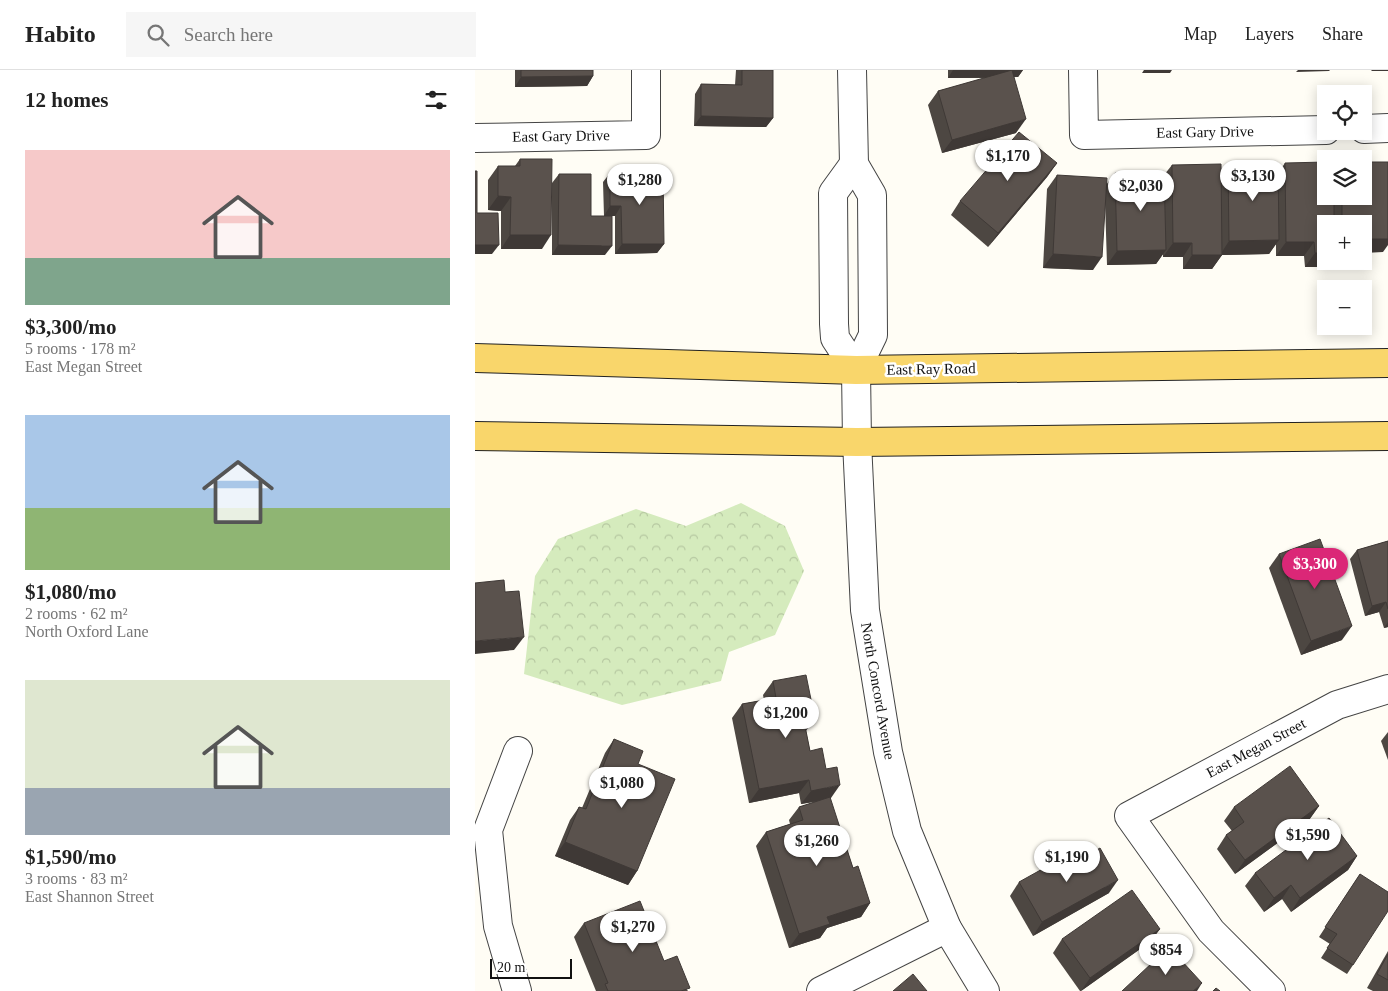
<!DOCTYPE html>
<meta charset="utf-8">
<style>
:root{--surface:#fff;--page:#f6f6f6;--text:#222;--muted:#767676;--line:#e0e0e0;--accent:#db2777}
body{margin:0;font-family:"Times New Roman",serif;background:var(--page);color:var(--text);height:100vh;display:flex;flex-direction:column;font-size:19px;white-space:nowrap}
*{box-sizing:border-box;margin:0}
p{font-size:16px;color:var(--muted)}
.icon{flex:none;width:28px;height:28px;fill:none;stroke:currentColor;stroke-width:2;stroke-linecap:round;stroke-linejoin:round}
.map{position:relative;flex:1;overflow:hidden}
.details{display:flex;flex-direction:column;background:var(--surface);width:475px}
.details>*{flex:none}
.fabs{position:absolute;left:842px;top:15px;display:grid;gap:10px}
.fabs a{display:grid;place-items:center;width:55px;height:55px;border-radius:0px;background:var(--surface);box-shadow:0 2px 12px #0003;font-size:25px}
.scale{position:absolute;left:15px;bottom:12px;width:82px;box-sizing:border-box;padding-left:5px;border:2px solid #111;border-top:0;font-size:14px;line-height:18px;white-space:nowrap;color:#111;-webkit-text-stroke:4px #fff;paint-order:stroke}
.price{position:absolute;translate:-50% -42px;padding:0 11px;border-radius:18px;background:#fff;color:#222;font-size:16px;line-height:32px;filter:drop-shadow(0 1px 2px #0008)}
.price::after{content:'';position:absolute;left:50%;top:30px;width:15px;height:11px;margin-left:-8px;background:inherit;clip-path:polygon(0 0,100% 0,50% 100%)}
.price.current{background:var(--accent);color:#fff}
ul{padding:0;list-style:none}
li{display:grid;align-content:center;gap:10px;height:265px;padding:0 25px}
li span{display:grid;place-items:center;height:155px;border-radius:0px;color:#555}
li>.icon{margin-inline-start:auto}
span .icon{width:90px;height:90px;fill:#fffc;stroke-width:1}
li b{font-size:21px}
h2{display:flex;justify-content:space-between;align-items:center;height:60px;padding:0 25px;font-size:21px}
header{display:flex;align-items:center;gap:30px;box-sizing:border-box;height:70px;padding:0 25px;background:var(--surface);border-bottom:1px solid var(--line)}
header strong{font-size:24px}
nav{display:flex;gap:28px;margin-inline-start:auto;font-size:18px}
.search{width:350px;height:45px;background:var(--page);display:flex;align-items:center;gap:12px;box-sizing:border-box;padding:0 18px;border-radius:0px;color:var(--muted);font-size:19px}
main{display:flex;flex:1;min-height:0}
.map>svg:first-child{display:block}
</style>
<header>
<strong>Habito</strong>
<div class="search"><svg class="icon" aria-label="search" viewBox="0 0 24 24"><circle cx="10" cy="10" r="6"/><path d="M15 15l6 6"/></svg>Search here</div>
<nav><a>Map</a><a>Layers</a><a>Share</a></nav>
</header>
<main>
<section class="details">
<h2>12 homes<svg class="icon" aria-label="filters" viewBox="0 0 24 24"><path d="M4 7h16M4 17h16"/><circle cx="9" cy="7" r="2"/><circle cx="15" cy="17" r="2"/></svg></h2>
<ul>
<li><span style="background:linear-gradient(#f6c9c9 70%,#7fa58c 0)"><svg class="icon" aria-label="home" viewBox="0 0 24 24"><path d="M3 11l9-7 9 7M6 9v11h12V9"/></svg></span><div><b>$3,300/mo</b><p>5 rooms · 178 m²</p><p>East Megan Street</p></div></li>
<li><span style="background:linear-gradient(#a9c7e8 60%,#8fb573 0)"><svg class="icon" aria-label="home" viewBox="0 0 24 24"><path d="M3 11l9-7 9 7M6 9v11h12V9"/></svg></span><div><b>$1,080/mo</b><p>2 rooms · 62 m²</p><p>North Oxford Lane</p></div></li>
<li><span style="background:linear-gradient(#dfe7d0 70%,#9aa5b1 0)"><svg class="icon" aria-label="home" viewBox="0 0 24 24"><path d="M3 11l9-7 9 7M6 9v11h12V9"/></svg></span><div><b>$1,590/mo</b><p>3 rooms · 83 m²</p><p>East Shannon Street</p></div></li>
</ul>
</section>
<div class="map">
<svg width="913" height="921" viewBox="0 0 913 921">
<defs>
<pattern id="park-crowns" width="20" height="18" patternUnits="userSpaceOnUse" patternTransform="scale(1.25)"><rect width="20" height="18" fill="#d5ebbd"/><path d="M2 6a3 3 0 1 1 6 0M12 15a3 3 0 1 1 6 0" fill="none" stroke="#b6c8a1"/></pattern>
</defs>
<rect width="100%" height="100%" fill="#fffdf5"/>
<path fill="url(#park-crowns)" d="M266,433L310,456L329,501L300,565L254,582L246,611L147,635L49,604L60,506L83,469L161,439L211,456Z"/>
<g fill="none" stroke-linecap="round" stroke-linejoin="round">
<g stroke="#444" stroke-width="30">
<g id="minor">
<path d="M377,0L379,94L397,125L398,265L381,300L382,372L390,540L413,682L432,761L472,858L510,921"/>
<path d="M608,0L609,65L851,60"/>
<path d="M889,59L913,58"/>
<path d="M0,68L171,65V0"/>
<path d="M379,94L358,123L359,254L360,268L381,300"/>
<path d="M42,921L23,856L13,760L43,681"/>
<path d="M346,921L472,858"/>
<path d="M796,921L736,861L654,746L862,635L913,619"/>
</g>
</g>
<g stroke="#222" stroke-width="30">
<g id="major">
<path d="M0,288L381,300L913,293"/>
<path d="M0,366L382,372L913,366"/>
</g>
</g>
<use href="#minor" stroke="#fff" stroke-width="28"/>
<use href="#major" stroke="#f9d66b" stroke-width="28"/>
</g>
<g fill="#4d4742">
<path d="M40,0H118V6L112,16L40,17Z"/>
<path d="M261,0H298V48L291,57L219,56L220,24L226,14L260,15Z"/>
<path d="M473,0H548L543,7H539L541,63L467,83L453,35L463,21L511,8H473Z"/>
<path d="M45,89L67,179H26V141L13,140V110L23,96H40Z"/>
<path d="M582,93L572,107L513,177L476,145L485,131Z"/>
<path d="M810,93L851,126H889L908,182L889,154H851V191H854L850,197H830L829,186H801V174L794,184L747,185L737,199H708V187H688V184L681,194L632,195L630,131L618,200L568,198L572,119L582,105L631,115L640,103L689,105L697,95L746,104L753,94L803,103Z"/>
<path d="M135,103L189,174L182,183L140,184V146H129L128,112Z"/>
<path d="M84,104L116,146L130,185H77V113Z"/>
<path d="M913,471V557L909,558L904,542L890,546L875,489L882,480Z"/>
<path d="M804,484L867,570L826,585L794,498Z"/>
<path d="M298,611L331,661L335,681L355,729L378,798L395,833L386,847L352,858L345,868L314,878L281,776L291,762L315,754L314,750L324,737L340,732L326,734L324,723L274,733L257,648L267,634L289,630L288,625Z"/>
<path d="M913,662V690L906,671Z"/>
<path d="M139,669L163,694L162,801L153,815L80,786L95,750L104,737L107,738L130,683Z"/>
<path d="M844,736L834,750L760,804L742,779L751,765L757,761L749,751L759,737Z"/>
<path d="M882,786L873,800L816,842L807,829L789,842L770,816L780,803Z"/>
<path d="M603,791L634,823L558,866L535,826L544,812Z"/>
<path d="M885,804L878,895L872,904L846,888L855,874L844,867Z"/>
<path d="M109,853L189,891L213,921H121L99,867Z"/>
<path d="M685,859L675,872L606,921H605L578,883L587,869Z"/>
<path d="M913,881V921H898L892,918Z"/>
</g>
<g fill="#3f3936">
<path d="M478,0H548L543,7L473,8Z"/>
<path d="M669,0H697L695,3H667Z"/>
<path d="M823,0H855L854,1L821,2Z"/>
<path d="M897,0H913V1H896Z"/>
<path d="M118,6L112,16L40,17L46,7Z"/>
<path d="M226,46L298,48L291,57L219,56Z"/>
<path d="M551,49L541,63L467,83L477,70Z"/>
<path d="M582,93L572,107L513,177L523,163Z"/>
<path d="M23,126L36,127L26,141L13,140Z"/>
<path d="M135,136H146L140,146H129Z"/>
<path d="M35,165H76L67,179H26Z"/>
<path d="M889,169H913V175L908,182L889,183Z"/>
<path d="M804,170L794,184L747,185L737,199H708L717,185H745L754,171Z"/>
<path d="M811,172H839L829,186H801Z"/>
<path d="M698,173H717L708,187H688Z"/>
<path d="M147,174H189L182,183L140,184Z"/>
<path d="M0,175H24L17,184H0Z"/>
<path d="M83,175L137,176L130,185H77Z"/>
<path d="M691,180L681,194L632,195L642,181Z"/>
<path d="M840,183H851V191H854L850,197H830Z"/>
<path d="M578,184L627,187L618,200L568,198Z"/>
<path d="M911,532L904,542L890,546L897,536Z"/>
<path d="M913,552V557L909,558Z"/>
<path d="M877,556L867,570L826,585L836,571Z"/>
<path d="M49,567L39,580L0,584V571Z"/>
<path d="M340,649L330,662L329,651Z"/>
<path d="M334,710L324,723L274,733L284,719Z"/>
<path d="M365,715L356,728L326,734L336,721Z"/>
<path d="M844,736L834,750L760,804L770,790Z"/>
<path d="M90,772L162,801L153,815L80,786Z"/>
<path d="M882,786L873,800L816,842L825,828Z"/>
<path d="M643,810L634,823L558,866L567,852Z"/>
<path d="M816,815L807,829L789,842L799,828Z"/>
<path d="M395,833L386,847L352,858L345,868L314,878L324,864L352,847Z"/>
<path d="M685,859L675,872L606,921L615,908Z"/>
<path d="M727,913L722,921H718Z"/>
</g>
<g fill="#5a524d" stroke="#3f3936">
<path d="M46,0H118V6L46,7Z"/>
<path d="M267,0H298V48L226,46V14L267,15Z"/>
<path d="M537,0L551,49L477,70L463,21Z"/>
<path d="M544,62L582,93L523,163L485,131Z"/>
<path d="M45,89H77L76,165H35L36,127L23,126V96H45Z"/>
<path d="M851,92V126H859V154H851V183H840L839,172H811L810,93Z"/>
<path d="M889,92H913V169H889V154H867V126H889Z"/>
<path d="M803,93L804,170L754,171L753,94Z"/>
<path d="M746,94L747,185H717V173H698L697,95Z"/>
<path d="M0,101H2V143H23L24,175H0Z"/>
<path d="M188,102L189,174H147L146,136H135V103Z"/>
<path d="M689,102L691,180L642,181L640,103Z"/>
<path d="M84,104H116V146H137V176L83,175Z"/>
<path d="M582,105L632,108L627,187L578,184Z"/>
<path d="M845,469L877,556L836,571L804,484Z"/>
<path d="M913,471V539L911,532L897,536L882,480Z"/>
<path d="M29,510L30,522L44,521L49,567L0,571V513Z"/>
<path d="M331,605L340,649L329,651L335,681L347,678L351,699L362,697L365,715L336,721L334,710L284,719L267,634L301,628L298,611Z"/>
<path d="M139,669L168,681L163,694L200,709L162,801L90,772L104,737L111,739Z"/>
<path d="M815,696L844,736L770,790L751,765L769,752L759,737Z"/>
<path d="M355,727L378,798L383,796L395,833L352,847L355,854L324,864L291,762L328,750L324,737Z"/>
<path d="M854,748L882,786L825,828L816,815L799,828L780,803Z"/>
<path d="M625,778L643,810L567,852L544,812L598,782L603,791Z"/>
<path d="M885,804L913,822V841L878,895L852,878L862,864L850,857Z"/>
<path d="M657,820L685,859L615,908L587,869Z"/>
<path d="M165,831L189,891L202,886L215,918L206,921H133L130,914L133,913L109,853Z"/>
<path d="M694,877L727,913L718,921H647Z"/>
<path d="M913,884V910L902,904Z"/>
<path d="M438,904L452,921H418Z"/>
<path d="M741,918L745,921H738Z"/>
</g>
<g text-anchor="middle" stroke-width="5" stroke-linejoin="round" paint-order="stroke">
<g font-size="15" fill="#111" stroke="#fff">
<text transform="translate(730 62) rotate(-1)" y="5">East Gary Drive</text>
<text transform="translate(86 66) rotate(-1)" y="5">East Gary Drive</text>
<text transform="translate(456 299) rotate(-1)" y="5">East Ray Road</text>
<text transform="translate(403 621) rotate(80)" y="5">North Concord Avenue</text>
<text transform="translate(781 678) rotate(-28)" y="5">East Megan Street</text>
</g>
</g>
</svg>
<div class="fabs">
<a><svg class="icon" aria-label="locate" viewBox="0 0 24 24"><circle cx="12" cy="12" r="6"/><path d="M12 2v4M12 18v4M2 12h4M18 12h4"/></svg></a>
<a><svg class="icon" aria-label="layers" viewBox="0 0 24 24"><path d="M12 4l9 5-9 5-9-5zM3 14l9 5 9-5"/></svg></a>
<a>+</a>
<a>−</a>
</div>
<div class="scale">20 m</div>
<b class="price" style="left:533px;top:112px">$1,170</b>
<b class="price" style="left:778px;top:132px">$3,130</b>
<b class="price" style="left:165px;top:136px">$1,280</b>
<b class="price" style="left:666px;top:142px">$2,030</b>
<b class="price current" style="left:840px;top:520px">$3,300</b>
<b class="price" style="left:311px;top:669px">$1,200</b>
<b class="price" style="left:147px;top:739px">$1,080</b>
<b class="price" style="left:833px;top:791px">$1,590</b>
<b class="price" style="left:342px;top:797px">$1,260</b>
<b class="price" style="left:592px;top:813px">$1,190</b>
<b class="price" style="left:158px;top:883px">$1,270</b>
<b class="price" style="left:691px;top:906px">$854</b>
</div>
</main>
